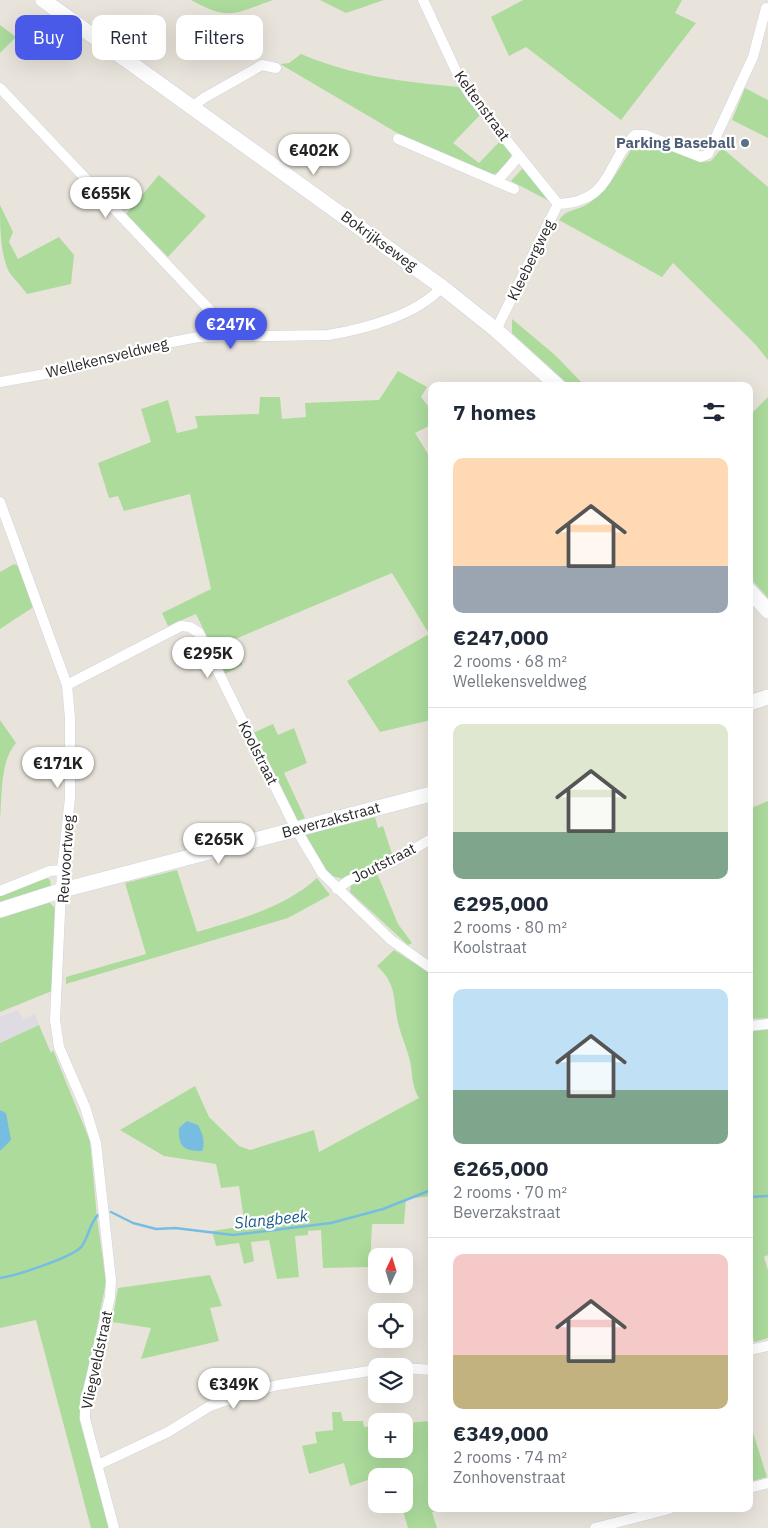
<!DOCTYPE html>
<meta charset="utf-8">
<style>
:root{--surface:#fff;--page:#f2f2f3;--text:#1f2937;--muted:#747a83;--line:#e0e1e3;--accent:#4959e8}
body{margin:0;font-family:"IBM Plex Sans",sans-serif;background:var(--page);color:var(--text);height:100vh;display:flex;flex-direction:column;font-size:19px;white-space:nowrap}
*{box-sizing:border-box;margin:0}
p{font-size:16px;color:var(--muted)}
.icon{flex:none;width:28px;height:28px;fill:none;stroke:currentColor;stroke-width:2;stroke-linecap:round;stroke-linejoin:round}
.map{position:relative;flex:1;overflow:hidden}
.side{position:absolute;left:428px;top:382px;width:325px;height:1130px;display:flex;flex-direction:column;background:var(--surface);border-radius:10px;box-shadow:0 5px 20px #0002}
.side>*{flex:none}
.hud{position:absolute;left:15px;top:15px;width:338px;height:45px;display:flex;gap:10px}
.needle{width:32px;rotate:4deg}
.tools{position:absolute;left:368px;top:1248px;display:grid;gap:10px}
.tools a{display:grid;place-items:center;width:45px;height:45px;border-radius:10px;background:var(--surface);box-shadow:0 5px 20px #0002;font-size:25px}
.price{position:absolute;translate:-50% -42px;padding:0 11px;border-radius:18px;background:#fff;color:#222;font-size:16px;line-height:32px;filter:drop-shadow(0 1px 2px #0008)}
.price::after{content:'';position:absolute;left:50%;top:30px;width:15px;height:11px;margin-left:-8px;background:inherit;clip-path:polygon(0 0,100% 0,50% 100%)}
.price.on{background:var(--accent);color:#fff}
ul{padding:0;list-style:none}
li{display:grid;align-content:center;gap:10px;height:265px;padding:0 25px}
li+li{border-top:1px solid var(--line)}
li span{display:grid;place-items:center;height:155px;border-radius:10px;color:#555}
li>.icon{margin-inline-start:auto}
span .icon{width:90px;height:90px;fill:#fffc;stroke-width:1}
li b{font-size:21px}
h2{display:flex;justify-content:space-between;align-items:center;height:60px;padding:0 25px;font-size:21px}
.tag{padding:0 18px;border-radius:10px;background:var(--surface);box-shadow:0 5px 20px #0002;font-size:18px;line-height:45px}
.tag.on{background:var(--accent);color:#fff}
.map>svg:first-child{display:block}
</style>
<div class="map">
<svg width="768" height="1528" viewBox="0 0 768 1528">
<rect width="100%" height="100%" fill="#e9e4db"/>
<path fill="#dedbe2" d="M18,1010L23,1020L35,1014L39,1025L0,1043V1017Z"/>
<g fill="#acdb9c">
<path d="M191,0H273C233,14 229,21 191,0Z"/>
<path d="M320,0H384L346,13Z"/>
<path d="M523,0H682L675,13L696,23L621,120L526,47L509,56L491,17Z"/>
<path d="M0,25L16,37L0,53Z"/>
<path d="M301,54C353,76 404,82 459,87L481,114L453,143L479,163L502,139L512,151C510,163 503,170 493,175L399,134L280,64L289,63Z"/>
<path d="M745,88L768,100V138L732,120Z"/>
<path d="M639,140L704,162L711,161L722,148L768,187V360L755,344L673,263L662,277L559,220C567,209 575,211 586,205C608,192 622,164 635,143Z"/>
<path d="M522,169H525L553,203L511,181Z"/>
<path d="M159,175L206,216L168,257L126,214Z"/>
<path d="M0,205L13,232L9,242L18,259L59,237L74,255L71,284L27,294C21,286 15,280 9,272C0,253 0,226 0,205Z"/>
<path d="M512,319L555,355L585,386H570L512,333Z"/>
<path d="M398,371L427,387L421,397L431,410V425L415,433L431,459V720L380,732L347,681L429,634L392,573L235,639L241,655L242,665L225,674L196,614L168,626L162,613L211,589L190,494L124,511L118,496L109,498L98,463L151,442L141,409L168,400L177,433L198,428L195,416L259,414L260,397H280L282,419L306,417L305,403L379,400Z"/>
<path d="M768,397V598L749,577V416Z"/>
<path d="M14,564L19,566L35,606L0,629V572Z"/>
<path d="M0,720L16,743C0,760 2,797 0,820Z"/>
<path d="M273,724L278,735L294,728L307,763L284,773L305,818L297,821L253,733Z"/>
<path d="M768,801V1018L749,1019V809Z"/>
<path d="M375,817L378,828L383,826L393,857L343,879L329,875L303,835Z"/>
<path d="M177,870L197,932C238,920 286,907 317,878L330,895L288,918L66,984V977L146,954L125,883Z"/>
<path d="M377,873L398,924L412,943L408,945L350,892L351,885L359,879Z"/>
<path d="M47,878L50,880L51,887L0,904V896Z"/>
<path d="M49,902L57,910L52,991L0,1012V916Z"/>
<path d="M394,950L431,974V1196L406,1199L404,1224H372L370,1267L323,1268L321,1230L308,1231V1235L295,1236L299,1277L277,1279L269,1240L251,1242L254,1261L244,1264L239,1243L216,1246L212,1231L245,1226L239,1186L221,1188L216,1164L164,1156L120,1130L195,1086L209,1117L239,1146L250,1150L314,1130L319,1152L419,1098C411,1085 413,1075 410,1061C407,1048 401,1036 398,1023C393,999 397,984 377,966Z"/>
<path d="M39,1025L51,1053L53,1050L90,1141L97,1218L106,1282L79,1419L82,1421L110,1528H91L36,1320L0,1328V1043Z"/>
<path d="M768,1029V1255L764,1257L768,1270V1338L754,1342L749,1320V1031Z"/>
<path d="M210,1275L222,1306L210,1308L219,1341L141,1359L151,1328L112,1322L118,1288Z"/>
<path d="M332,1412H341L343,1421H363L364,1427L376,1426V1449H404V1423L431,1421V1509H444L432,1512L437,1528H408L401,1504H404V1476H376V1488L374,1478L350,1486L344,1463L309,1474L302,1446L317,1443L315,1432L333,1430Z"/>
<path d="M749,1420L767,1477L749,1482Z"/>
</g>
<g fill="#77bde2">
<path d="M0,1110L6,1113L11,1140L0,1151Z"/>
<path d="M187,1121L198,1125C202,1133 206,1142 202,1151C184,1151 178,1147 179,1128Z"/>
</g>
<g fill="none" stroke-linecap="round" stroke-linejoin="round">
<g stroke="#77bde2" stroke-width="2.5">
<path d="M749,1197L768,1196"/>
<path d="M111,1212L133,1223L156,1229L175,1228L233,1235L331,1223L383,1209L431,1190"/>
<path d="M0,1278C15,1276 74,1257 82,1246C89,1236 89,1224 98,1215"/>
</g>
<g stroke="#d0d2e0" stroke-width="11">
<g id="street">
<path d="M423,0L458,75L471,96L558,204"/>
<path d="M0,88L223,324L230,337"/>
<path d="M192,107L204,98L262,65L276,68"/>
<path d="M398,139L514,189"/>
<path d="M498,180L519,156"/>
<path d="M496,330L558,204C614,201 605,163 635,135H645L701,157L708,154L753,57L766,8"/>
<path d="M0,382L68,370L172,342L198,337L328,335C365,329 417,315 442,287"/>
<path d="M0,502L67,685L70,718V798L62,870L55,1020L59,1047L85,1107L96,1143L111,1280L110,1297L85,1404V1419L114,1528"/>
<path d="M67,685L181,626L190,627L199,633L296,829L322,873L391,940L431,968"/>
<path d="M337,889L348,881L392,862L431,839"/>
<path d="M0,891L50,871L62,870"/>
<path d="M749,1026L768,1024"/>
<path d="M749,1350L768,1346"/>
<path d="M404,1368L431,1370"/>
<path d="M98,1465L168,1432L210,1406L244,1394L278,1385L376,1370"/>
<path d="M749,1488L768,1483"/>
<path d="M595,1528L669,1509"/>
</g>
</g>
<g stroke="#d0d2e0" stroke-width="16">
<g id="secondary">
<path d="M43,0L442,287L496,330L558,386"/>
<path d="M749,590L768,611"/>
<path d="M749,703L768,697"/>
<path d="M0,910L63,890L431,794"/>
</g>
</g>
<use href="#street" stroke="#fff" stroke-width="10"/>
<use href="#secondary" stroke="#fff" stroke-width="15"/>
</g>
<circle fill="#5c6f8a" stroke="#fff" stroke-width="2" cx="745" cy="143" r="5"/>
<g text-anchor="middle" stroke-width="4.5" stroke-linejoin="round" paint-order="stroke">
<g font-size="15" fill="#282828" stroke="#fff">
<text transform="translate(482 106) rotate(54)" y="5">Keltenstraat</text>
<text transform="translate(379 241) rotate(36)" y="5">Bokrijkseweg</text>
<text transform="translate(531 260) rotate(-64)" y="5">Kleebergweg</text>
<text transform="translate(107 358) rotate(-14)" y="5">Wellekensveldweg</text>
<text transform="translate(258 753) rotate(63)" y="5">Koolstraat</text>
<text transform="translate(331 820) rotate(-15)" y="5">Beverzakstraat</text>
<text transform="translate(66 859) rotate(-86)" y="5">Reuvoortweg</text>
<text transform="translate(384 863) rotate(-27)" y="5">Joutstraat</text>
<text transform="translate(97 1360) rotate(-78)" y="5">Vliegveldstraat</text>
</g>
<g font-size="15" font-weight="bold" fill="#4e5e75" stroke="#fff" text-anchor="end">
<text x="735" y="148">Parking Baseball</text>
</g>
<g font-size="16" font-style="italic" fill="#195a8b" stroke="#fff">
<text transform="translate(271 1219) rotate(-6)" y="6">Slangbeek</text>
</g>
</g>
</svg>
<div class="tools">
<a><svg class="needle" viewBox="-14 -14 28 28"><path d="M0-13l5 13h-10z" fill="#e53935"/><path d="M0 13l5-13h-10z" fill="#747a83"/></svg></a>
<a><svg class="icon" aria-label="locate" viewBox="0 0 24 24"><circle cx="12" cy="12" r="6"/><path d="M12 2v4M12 18v4M2 12h4M18 12h4"/></svg></a>
<a><svg class="icon" aria-label="layers" viewBox="0 0 24 24"><path d="M12 4l9 5-9 5-9-5zM3 14l9 5 9-5"/></svg></a>
<a>+</a>
<a>−</a>
</div>
<b class="price" style="left:314px;top:176px">€402K</b>
<b class="price" style="left:106px;top:219px">€655K</b>
<b class="price on" style="left:231px;top:350px">€247K</b>
<b class="price" style="left:208px;top:679px">€295K</b>
<b class="price" style="left:58px;top:789px">€171K</b>
<b class="price" style="left:219px;top:865px">€265K</b>
<b class="price" style="left:234px;top:1410px">€349K</b>
<div class="hud">
<a class="tag on">Buy</a>
<a class="tag">Rent</a>
<a class="tag">Filters</a>
</div>
<section class="side">
<h2>7 homes<svg class="icon" aria-label="filters" viewBox="0 0 24 24"><path d="M4 7h16M4 17h16"/><circle cx="9" cy="7" r="2"/><circle cx="15" cy="17" r="2"/></svg></h2>
<ul>
<li><span style="background:linear-gradient(#ffd9b3 70%,#9aa5b1 0)"><svg class="icon" aria-label="home" viewBox="0 0 24 24"><path d="M3 11l9-7 9 7M6 9v11h12V9"/></svg></span><div><b>€247,000</b><p>2 rooms · 68 m²</p><p>Wellekensveldweg</p></div></li>
<li><span style="background:linear-gradient(#dfe7d0 70%,#7fa58c 0)"><svg class="icon" aria-label="home" viewBox="0 0 24 24"><path d="M3 11l9-7 9 7M6 9v11h12V9"/></svg></span><div><b>€295,000</b><p>2 rooms · 80 m²</p><p>Koolstraat</p></div></li>
<li><span style="background:linear-gradient(#bfe0f5 65%,#7fa58c 0)"><svg class="icon" aria-label="home" viewBox="0 0 24 24"><path d="M3 11l9-7 9 7M6 9v11h12V9"/></svg></span><div><b>€265,000</b><p>2 rooms · 70 m²</p><p>Beverzakstraat</p></div></li>
<li><span style="background:linear-gradient(#f6c9c9 65%,#c2b280 0)"><svg class="icon" aria-label="home" viewBox="0 0 24 24"><path d="M3 11l9-7 9 7M6 9v11h12V9"/></svg></span><div><b>€349,000</b><p>2 rooms · 74 m²</p><p>Zonhovenstraat</p></div></li>
</ul>
</section>
</div>
